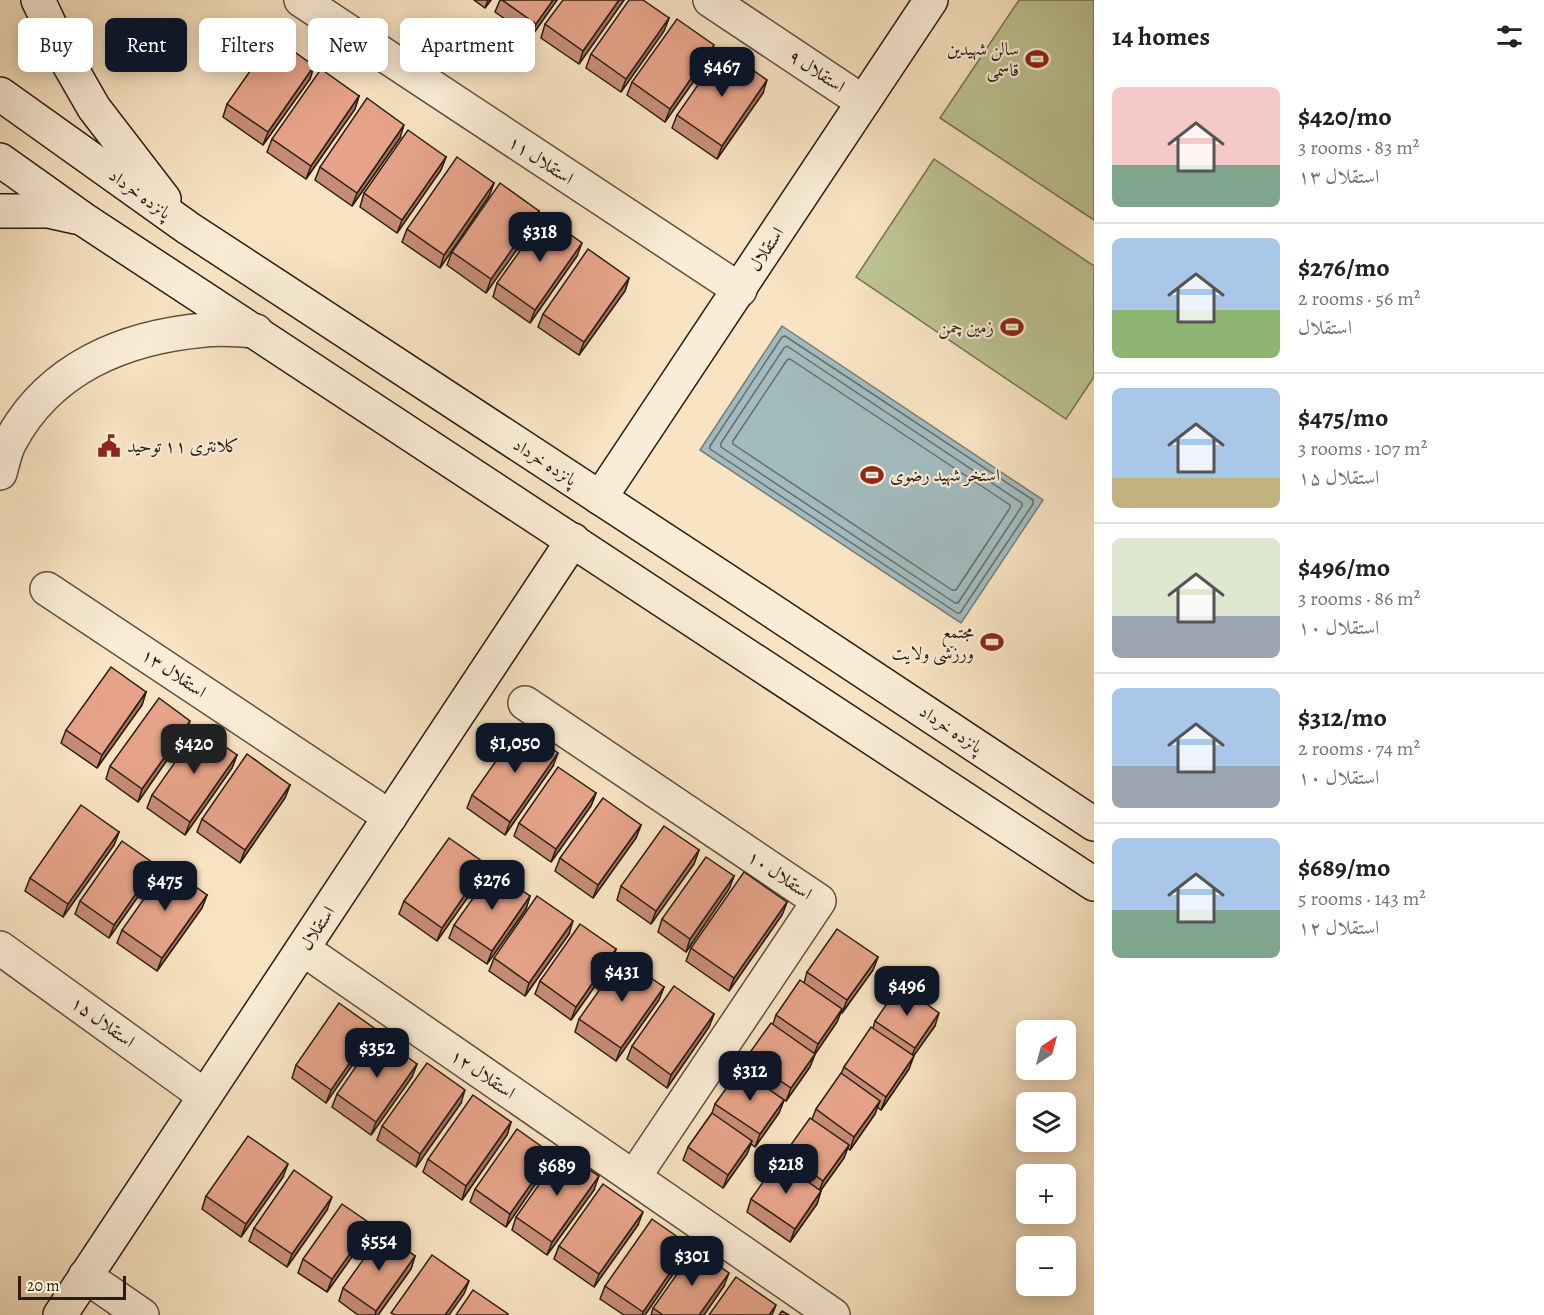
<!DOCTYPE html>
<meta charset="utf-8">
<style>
:root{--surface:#fff;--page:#f2f2f2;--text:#222;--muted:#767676;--line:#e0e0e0;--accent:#111827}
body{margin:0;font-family:Alegreya,Amiri,serif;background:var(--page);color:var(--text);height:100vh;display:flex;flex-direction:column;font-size:22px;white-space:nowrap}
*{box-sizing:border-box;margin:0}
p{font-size:20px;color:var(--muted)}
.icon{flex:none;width:33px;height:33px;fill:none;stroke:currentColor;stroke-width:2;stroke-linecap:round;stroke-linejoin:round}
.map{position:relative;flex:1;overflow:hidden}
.drawer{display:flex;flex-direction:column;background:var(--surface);width:450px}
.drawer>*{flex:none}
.hud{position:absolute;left:18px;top:18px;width:570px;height:54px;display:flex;gap:12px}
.needle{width:39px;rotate:36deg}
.fabs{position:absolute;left:1016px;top:1020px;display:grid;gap:12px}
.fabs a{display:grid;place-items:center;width:60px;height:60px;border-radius:9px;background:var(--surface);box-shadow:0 3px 15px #0003;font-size:30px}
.scale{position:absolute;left:18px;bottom:15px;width:108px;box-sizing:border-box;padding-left:6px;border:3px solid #2c1c13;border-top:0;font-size:16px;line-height:21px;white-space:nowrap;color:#2c1c13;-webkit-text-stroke:4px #faedd7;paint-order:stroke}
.price{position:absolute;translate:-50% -51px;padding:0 14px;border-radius:12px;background:var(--accent);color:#fff;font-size:20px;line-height:39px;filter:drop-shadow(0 2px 3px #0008)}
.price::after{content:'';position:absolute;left:50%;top:36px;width:18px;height:14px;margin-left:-9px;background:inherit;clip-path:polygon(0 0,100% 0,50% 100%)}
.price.current{background:#222;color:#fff}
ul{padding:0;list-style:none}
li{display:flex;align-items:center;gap:18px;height:150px;padding:0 18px}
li+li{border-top:2px solid var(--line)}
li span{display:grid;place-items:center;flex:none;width:168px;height:120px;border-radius:9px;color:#555}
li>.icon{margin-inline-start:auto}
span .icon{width:72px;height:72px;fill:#fffc;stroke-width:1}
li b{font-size:26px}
h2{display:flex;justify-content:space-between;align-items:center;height:72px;padding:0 18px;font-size:26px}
.pill{padding:0 21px;border-radius:9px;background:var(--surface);box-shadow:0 3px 15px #0003;font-size:21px;line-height:54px}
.pill.current{background:var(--accent);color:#fff}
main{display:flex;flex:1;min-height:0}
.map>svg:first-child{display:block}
</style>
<main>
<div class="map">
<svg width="1094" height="1315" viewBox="0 0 1094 1315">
<rect width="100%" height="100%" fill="#f8e3c2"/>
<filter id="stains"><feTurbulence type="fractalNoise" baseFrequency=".00333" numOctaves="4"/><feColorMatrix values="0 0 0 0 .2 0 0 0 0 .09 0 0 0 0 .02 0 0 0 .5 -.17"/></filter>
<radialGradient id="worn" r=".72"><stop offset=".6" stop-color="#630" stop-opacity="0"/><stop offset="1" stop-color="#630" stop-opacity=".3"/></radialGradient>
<g fill="#bdc494" stroke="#747054" stroke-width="1.5">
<path d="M1019,0H1094V220L940,118Z"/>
<path d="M934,159L1094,266V377L1066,419L856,277Z"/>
</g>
<path fill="#a2bbbe" stroke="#737b7a" stroke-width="1.5" d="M782,326L1043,500L961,623L700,450Z"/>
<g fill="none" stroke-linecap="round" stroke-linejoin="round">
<g stroke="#676c68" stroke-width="1.5">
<path d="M785,336L1033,500V504L960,613H957L710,449V446L782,337Z"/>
<path d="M787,346L1022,503V506L958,603H955L721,447V443L784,348Z"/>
<path d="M790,359L1010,505V508L956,590H952L733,444V441L787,360Z"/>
</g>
<g stroke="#5f4e3f" stroke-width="36">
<g id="street">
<path d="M301,0L740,290"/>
<path d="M710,0L863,102"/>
<path d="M0,473C3,463 5,451 10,442C49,368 124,337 205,330C221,328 239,330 256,331"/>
<path d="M47,589L390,817"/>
<path d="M525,703L819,901L634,1177"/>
<path d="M0,948L205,1096"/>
<path d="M303,949L833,1315"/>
<path d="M85,1276L142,1315"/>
</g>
</g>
<g stroke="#2c1c13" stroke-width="36">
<g id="secondary">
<path d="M38,0L67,61L94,108L164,199"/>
<path d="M0,94L188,228L724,579L1094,824"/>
<path d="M0,160L83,219L1094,884"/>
<path d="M0,211H48L75,217"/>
<path d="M600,498L931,0"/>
<path d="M60,1315L573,540"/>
</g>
</g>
<use href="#street" stroke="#faedd7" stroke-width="33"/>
<use href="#secondary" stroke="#faedd7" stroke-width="33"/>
</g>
<g fill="#c68c76" stroke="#2c1c13" stroke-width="1.5">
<path d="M474,0H491L485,8Z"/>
<path d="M500,0H557L531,37L495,12Z"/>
<path d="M624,0L579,64L541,38L545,24Z"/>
<path d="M669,18L664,31L621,92L586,68L591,54Z"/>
<path d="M710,58L665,122L627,95L632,82Z"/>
<path d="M314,66L310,79L263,145L223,117L227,104Z"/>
<path d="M763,93L717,159L672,128L677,115Z"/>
<path d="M359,96L355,109L306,179L267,152L272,139Z"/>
<path d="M400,138L352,206L315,180L320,167Z"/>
<path d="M446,157L441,170L397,233L360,207L364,193Z"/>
<path d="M494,183L489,196L440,268L402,242L407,229Z"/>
<path d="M539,211L535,224L486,293L447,265L452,252Z"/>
<path d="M577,256L530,323L493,297L497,283Z"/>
<path d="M629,278L625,291L579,355L538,327L543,314Z"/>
<path d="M146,692L142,705L97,768L61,743L66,730Z"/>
<path d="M185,734L138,802L106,779L110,766Z"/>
<path d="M237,755L232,768L185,835L147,808L152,795Z"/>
<path d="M553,766L505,835L467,808L472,795Z"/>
<path d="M290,785L285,798L240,863L197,832L202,819Z"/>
<path d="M596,793L591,806L551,862L514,836L519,823Z"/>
<path d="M641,825L636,838L593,898L555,871L560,858Z"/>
<path d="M119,832L114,845L63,917L25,891L30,878Z"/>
<path d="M699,850L694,864L651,924L617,900L621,886Z"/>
<path d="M486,864L482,877L437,941L399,914L404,901Z"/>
<path d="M734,876L729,889L686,952L658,932L662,919Z"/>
<path d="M151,878L109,938L75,914L80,901Z"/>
<path d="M207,895L202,908L157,971L117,943L122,930Z"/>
<path d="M530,896L526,909L487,964L449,938L454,925Z"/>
<path d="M787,902L782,915L729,991L686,961L691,948Z"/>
<path d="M569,934L525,996L489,971L494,958Z"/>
<path d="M616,949L612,962L571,1020L535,994L540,981Z"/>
<path d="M878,957L873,970L842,1013L841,1012L837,1022L815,1054L810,1067L786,1101L784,1100L779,1113L755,1147L751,1144L747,1154L723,1188L683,1160L688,1147L712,1113L715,1104L742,1070L746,1058L773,1024L776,1015L804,983L807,972Z"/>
<path d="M664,987L659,1000L616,1061L575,1032L579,1019Z"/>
<path d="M714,1014L709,1027L667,1088L627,1059L632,1046Z"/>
<path d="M875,1021L935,1026L913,1056L909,1069L881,1110L877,1107L875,1114L850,1150L847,1148L844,1158L821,1190L817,1204L790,1242L747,1212L751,1199L781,1163L785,1153L812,1119L816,1109L841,1074L844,1067L873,1028Z"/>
<path d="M369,1041L326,1103L292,1078L296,1065Z"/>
<path d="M417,1064L412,1077L371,1135L332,1107L337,1094Z"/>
<path d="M461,1103L416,1167L377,1140L382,1126Z"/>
<path d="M511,1122L507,1135L462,1200L423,1172L428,1159Z"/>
<path d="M552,1154L547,1167L506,1227L470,1202L475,1189Z"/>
<path d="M283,1177L241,1237L202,1209L206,1196Z"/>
<path d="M594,1190L547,1255L512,1230L516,1217Z"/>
<path d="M327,1210L287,1267L249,1241L254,1228Z"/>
<path d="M638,1225L594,1287L554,1259L559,1246Z"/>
<path d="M366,1237L327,1292L298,1273L303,1259Z"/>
<path d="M689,1245L684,1258L645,1315H624L600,1299L605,1286Z"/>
<path d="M415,1256L411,1269L378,1315H358L339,1301L343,1288Z"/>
<path d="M724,1286L704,1315H651L653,1308Z"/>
</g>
<g fill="#a17260" stroke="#2c1c13" stroke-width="1.5">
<path d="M488,0H491L485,8Z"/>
<path d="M553,0H557L531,37L536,24Z"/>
<path d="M619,0H624L579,64L583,51Z"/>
<path d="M669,18L664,31L621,92L626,79Z"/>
<path d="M714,45L710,58L665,122L670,109Z"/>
<path d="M314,66L310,79L263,145L268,132Z"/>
<path d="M767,80L763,93L717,159L722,146Z"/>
<path d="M359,96L355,109L306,179L311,166Z"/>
<path d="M404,125L400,138L352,206L357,193Z"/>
<path d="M446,157L441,170L397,233L402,220Z"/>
<path d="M494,183L489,196L440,268L444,255Z"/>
<path d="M539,211L535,224L486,293L491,279Z"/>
<path d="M582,243L577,256L530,323L535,310Z"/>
<path d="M629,278L625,291L579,355L584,342Z"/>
<path d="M146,692L142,705L97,768L102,755Z"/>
<path d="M190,721L185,734L138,802L142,789Z"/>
<path d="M558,753L553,766L505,835L510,822Z"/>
<path d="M237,755L232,768L185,835L190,822Z"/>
<path d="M290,785L285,798L240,863L245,850Z"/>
<path d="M596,793L591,806L551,862L556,849Z"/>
<path d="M641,825L636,838L593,898L598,885Z"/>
<path d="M119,832L114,845L63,917L68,904Z"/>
<path d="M699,850L694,864L651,924L656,911Z"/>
<path d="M486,864L482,877L437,941L442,928Z"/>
<path d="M156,865L151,878L109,938L114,925Z"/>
<path d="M734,876L729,889L686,952L690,939Z"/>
<path d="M207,895L202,908L157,971L162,958Z"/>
<path d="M530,896L526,909L487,964L492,951Z"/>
<path d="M787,902L782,915L729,991L734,978Z"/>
<path d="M573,921L569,934L525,996L529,983Z"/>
<path d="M616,949L612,962L571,1020L576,1007Z"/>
<path d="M878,957L873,970L842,1013L847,1000Z"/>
<path d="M664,987L659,1000L616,1061L621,1048Z"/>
<path d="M842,1009L837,1022L813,1057L818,1044Z"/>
<path d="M939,1013L935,1026L910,1061L915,1048Z"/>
<path d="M714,1014L709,1027L667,1088L671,1075Z"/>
<path d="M374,1028L369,1041L326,1103L331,1090Z"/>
<path d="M815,1054L810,1067L786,1101L791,1088Z"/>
<path d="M914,1056L909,1069L881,1110L886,1097Z"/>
<path d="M417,1064L412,1077L371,1135L376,1122Z"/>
<path d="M465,1090L461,1103L416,1167L420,1154Z"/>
<path d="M784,1100L779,1113L755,1147L760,1134Z"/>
<path d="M880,1101L875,1114L850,1150L854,1137Z"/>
<path d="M511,1122L507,1135L462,1200L466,1186Z"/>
<path d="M752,1141L747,1154L723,1188L728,1175Z"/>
<path d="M849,1145L844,1158L818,1194L823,1181Z"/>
<path d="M552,1154L547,1167L506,1227L510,1214Z"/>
<path d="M288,1164L283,1177L241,1237L246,1224Z"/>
<path d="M599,1176L594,1190L547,1255L552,1242Z"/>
<path d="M821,1191L817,1204L790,1242L795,1229Z"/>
<path d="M332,1197L327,1210L287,1267L292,1254Z"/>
<path d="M643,1212L638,1225L594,1287L599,1274Z"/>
<path d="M371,1224L366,1237L327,1292L332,1279Z"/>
<path d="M689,1245L684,1258L645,1315H642L643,1312Z"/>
<path d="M415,1256L411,1269L378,1315H375L376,1311Z"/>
<path d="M729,1273L724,1286L704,1315H699Z"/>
<path d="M469,1281L464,1294L449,1315H445Z"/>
<path d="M776,1305L772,1315H769Z"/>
</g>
<g fill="#e6a389" stroke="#2c1c13" stroke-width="1.5">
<path d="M502,0H553L536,24Z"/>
<path d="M563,0H619L583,51L545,24Z"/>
<path d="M629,0H643L669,18L626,79L591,54Z"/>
<path d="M677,19L714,45L670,109L632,82Z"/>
<path d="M274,37L314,66L268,132L227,104Z"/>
<path d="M723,49L767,80L722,146L677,115Z"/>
<path d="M321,69L359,96L311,166L272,139Z"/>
<path d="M367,98L404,125L357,193L320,167Z"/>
<path d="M408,130L446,157L402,220L364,193Z"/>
<path d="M457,157L494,183L444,255L407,229Z"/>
<path d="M500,183L539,211L491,279L452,252Z"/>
<path d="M545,216L582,243L535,310L497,283Z"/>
<path d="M588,249L629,278L584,342L543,314Z"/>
<path d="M111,667L146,692L102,755L66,730Z"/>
<path d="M159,698L190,721L142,789L110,766Z"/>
<path d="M520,727L558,753L510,822L472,795Z"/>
<path d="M199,728L237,755L190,822L152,795Z"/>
<path d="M247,754L290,785L245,850L202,819Z"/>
<path d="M558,767L596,793L556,849L519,823Z"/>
<path d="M603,798L641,825L598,885L560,858Z"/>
<path d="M81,805L119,832L68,904L30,878Z"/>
<path d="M664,826L699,850L656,911L621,886Z"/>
<path d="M449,838L486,864L442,928L404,901Z"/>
<path d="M122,841L156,865L114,925L80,901Z"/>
<path d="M706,857L734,876L690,939L662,919Z"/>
<path d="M167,866L207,895L162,958L122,930Z"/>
<path d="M493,870L530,896L492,951L454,925Z"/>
<path d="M744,872L787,902L734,978L691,948Z"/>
<path d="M537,896L573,921L529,983L494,958Z"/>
<path d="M580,924L616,949L576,1007L540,981Z"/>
<path d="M837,929L878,957L847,1000L807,972Z"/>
<path d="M622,958L664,987L621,1048L579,1019Z"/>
<path d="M800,980L842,1009L818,1044L776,1015Z"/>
<path d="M900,985L939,1013L915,1048L875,1021Z"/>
<path d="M674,986L714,1014L671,1075L632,1046Z"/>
<path d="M339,1003L374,1028L331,1090L296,1065Z"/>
<path d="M771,1023L815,1054L791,1088L746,1058Z"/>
<path d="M871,1027L914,1056L886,1097L844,1067Z"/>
<path d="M377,1036L417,1064L376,1122L337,1094Z"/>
<path d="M427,1063L465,1090L420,1154L382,1126Z"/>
<path d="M740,1069L784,1100L760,1134L715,1104Z"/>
<path d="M841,1073L880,1101L854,1137L816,1109Z"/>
<path d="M473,1095L511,1122L466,1186L428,1159Z"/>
<path d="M712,1113L752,1141L728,1175L688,1147Z"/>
<path d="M810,1118L849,1145L823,1181L785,1153Z"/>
<path d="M517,1129L552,1154L510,1214L475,1189Z"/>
<path d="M248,1136L288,1164L246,1224L206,1196Z"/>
<path d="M562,1152L599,1176L552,1242L516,1217Z"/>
<path d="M778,1161L821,1191L795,1229L751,1199Z"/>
<path d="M294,1170L332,1197L292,1254L254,1228Z"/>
<path d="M603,1184L643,1212L599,1274L559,1246Z"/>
<path d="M342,1204L371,1224L332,1279L303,1259Z"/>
<path d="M652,1219L689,1245L643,1312L605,1286Z"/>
<path d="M383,1232L415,1256L376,1311L343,1288Z"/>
<path d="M695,1249L729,1273L699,1315H663L653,1308Z"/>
<path d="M432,1255L469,1281L445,1315H395L391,1313Z"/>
<path d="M736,1277L776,1305L769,1315H709Z"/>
<path d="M473,1290L508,1314V1315H456Z"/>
<path d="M782,1311L789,1315H779Z"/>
</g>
<defs>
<g id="stadium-bare" transform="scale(1.8)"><path d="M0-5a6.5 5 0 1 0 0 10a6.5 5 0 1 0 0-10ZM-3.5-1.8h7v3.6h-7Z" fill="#8f2418" stroke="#faedd7" stroke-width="2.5" paint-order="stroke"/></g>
<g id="civic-bare" transform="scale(1.8)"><path d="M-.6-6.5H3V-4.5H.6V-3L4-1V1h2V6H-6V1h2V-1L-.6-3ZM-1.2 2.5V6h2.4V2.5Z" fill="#8f2418" stroke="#faedd7" stroke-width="2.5" paint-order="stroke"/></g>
</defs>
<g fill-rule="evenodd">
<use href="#stadium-bare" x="1037" y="59"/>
<use href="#stadium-bare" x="1012" y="327"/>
<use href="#civic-bare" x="109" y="446"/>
<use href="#stadium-bare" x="872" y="475"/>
<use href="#stadium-bare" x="992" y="642"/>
</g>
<g text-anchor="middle" stroke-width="4.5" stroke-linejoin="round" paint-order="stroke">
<g font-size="18" fill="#2c1c13" stroke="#faedd7" text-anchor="end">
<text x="1019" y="55">سالن شهیدین<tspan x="1019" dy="21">قاسمی</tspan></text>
<text x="994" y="333">زمین چمن</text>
<text x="127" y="452" text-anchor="start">کلانتری ۱۱ توحید</text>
<text x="890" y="481" text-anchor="start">استخر شهید رضوی</text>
<text x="974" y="638">مجتمع<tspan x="974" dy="21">ورزشی ولایت</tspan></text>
</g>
<g font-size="18" fill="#2c1c13" stroke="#faedd7">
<text transform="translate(817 71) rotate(33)" y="6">استقلال ۹</text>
<text transform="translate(541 160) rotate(33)" y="6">استقلال ۱۱</text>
<text transform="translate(140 194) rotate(36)" y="6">پانزده خرداد</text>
<text transform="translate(766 249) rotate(-57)" y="6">استقلال</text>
<text transform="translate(545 462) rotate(33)" y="6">پانزده خرداد</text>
<text transform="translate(174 673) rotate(34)" y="6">استقلال ۱۳</text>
<text transform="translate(951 729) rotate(34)" y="6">پانزده خرداد</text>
<text transform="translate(780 875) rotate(34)" y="6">استقلال ۱۰</text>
<text transform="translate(317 928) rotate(-57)" y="6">استقلال</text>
<text transform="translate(103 1022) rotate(36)" y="6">استقلال ۱۵</text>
<text transform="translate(483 1074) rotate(34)" y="6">استقلال ۱۲</text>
</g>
</g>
<rect width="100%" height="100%" filter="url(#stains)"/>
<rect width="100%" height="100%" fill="url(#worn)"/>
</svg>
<div class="fabs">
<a><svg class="needle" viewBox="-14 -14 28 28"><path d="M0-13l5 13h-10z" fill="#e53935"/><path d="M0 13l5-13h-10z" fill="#767676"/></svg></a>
<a><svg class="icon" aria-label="layers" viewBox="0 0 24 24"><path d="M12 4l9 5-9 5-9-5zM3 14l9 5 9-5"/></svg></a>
<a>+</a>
<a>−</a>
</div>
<div class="scale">20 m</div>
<b class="price" style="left:722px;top:98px">$467</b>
<b class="price" style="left:540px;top:263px">$318</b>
<b class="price" style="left:515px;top:774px">$1,050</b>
<b class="price current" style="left:194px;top:775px">$420</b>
<b class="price" style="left:492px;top:911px">$276</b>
<b class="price" style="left:165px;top:912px">$475</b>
<b class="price" style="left:622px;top:1003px">$431</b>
<b class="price" style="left:907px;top:1017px">$496</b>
<b class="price" style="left:377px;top:1079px">$352</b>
<b class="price" style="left:750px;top:1102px">$312</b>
<b class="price" style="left:786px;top:1195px">$218</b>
<b class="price" style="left:557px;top:1197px">$689</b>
<b class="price" style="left:379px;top:1272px">$554</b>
<b class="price" style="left:692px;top:1287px">$301</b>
<div class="hud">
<a class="pill">Buy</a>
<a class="pill current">Rent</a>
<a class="pill">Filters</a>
<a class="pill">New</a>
<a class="pill">Apartment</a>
</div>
</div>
<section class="drawer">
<h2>14 homes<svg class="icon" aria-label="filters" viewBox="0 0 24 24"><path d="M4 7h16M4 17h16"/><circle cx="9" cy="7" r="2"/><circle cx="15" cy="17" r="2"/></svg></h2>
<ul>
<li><span style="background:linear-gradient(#f6c9c9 65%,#7fa58c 0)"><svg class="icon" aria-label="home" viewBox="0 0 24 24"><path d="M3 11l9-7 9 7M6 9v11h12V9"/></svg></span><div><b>$420/mo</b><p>3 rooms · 83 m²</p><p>استقلال ۱۳</p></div></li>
<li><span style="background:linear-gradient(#a9c7e8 60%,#8fb573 0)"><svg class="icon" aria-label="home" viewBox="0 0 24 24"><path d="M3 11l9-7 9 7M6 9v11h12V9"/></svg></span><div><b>$276/mo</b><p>2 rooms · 56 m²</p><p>استقلال</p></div></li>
<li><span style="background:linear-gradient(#a9c7e8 75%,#c2b280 0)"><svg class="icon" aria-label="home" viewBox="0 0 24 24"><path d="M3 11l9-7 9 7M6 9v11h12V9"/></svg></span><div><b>$475/mo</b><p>3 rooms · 107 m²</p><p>استقلال ۱۵</p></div></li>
<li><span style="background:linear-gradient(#dfe7d0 65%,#9aa5b1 0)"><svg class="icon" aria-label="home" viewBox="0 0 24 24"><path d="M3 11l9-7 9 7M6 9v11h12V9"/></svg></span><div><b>$496/mo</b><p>3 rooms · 86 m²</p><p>استقلال ۱۰</p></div></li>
<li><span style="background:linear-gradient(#a9c7e8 65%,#9aa5b1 0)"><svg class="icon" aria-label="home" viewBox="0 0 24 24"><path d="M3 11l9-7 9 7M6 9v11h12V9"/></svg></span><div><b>$312/mo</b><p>2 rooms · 74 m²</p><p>استقلال ۱۰</p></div></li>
<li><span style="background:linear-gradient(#a9c7e8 60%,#7fa58c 0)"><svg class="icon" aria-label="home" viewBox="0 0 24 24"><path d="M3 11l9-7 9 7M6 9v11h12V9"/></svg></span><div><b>$689/mo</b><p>5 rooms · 143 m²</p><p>استقلال ۱۲</p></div></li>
</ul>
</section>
</main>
